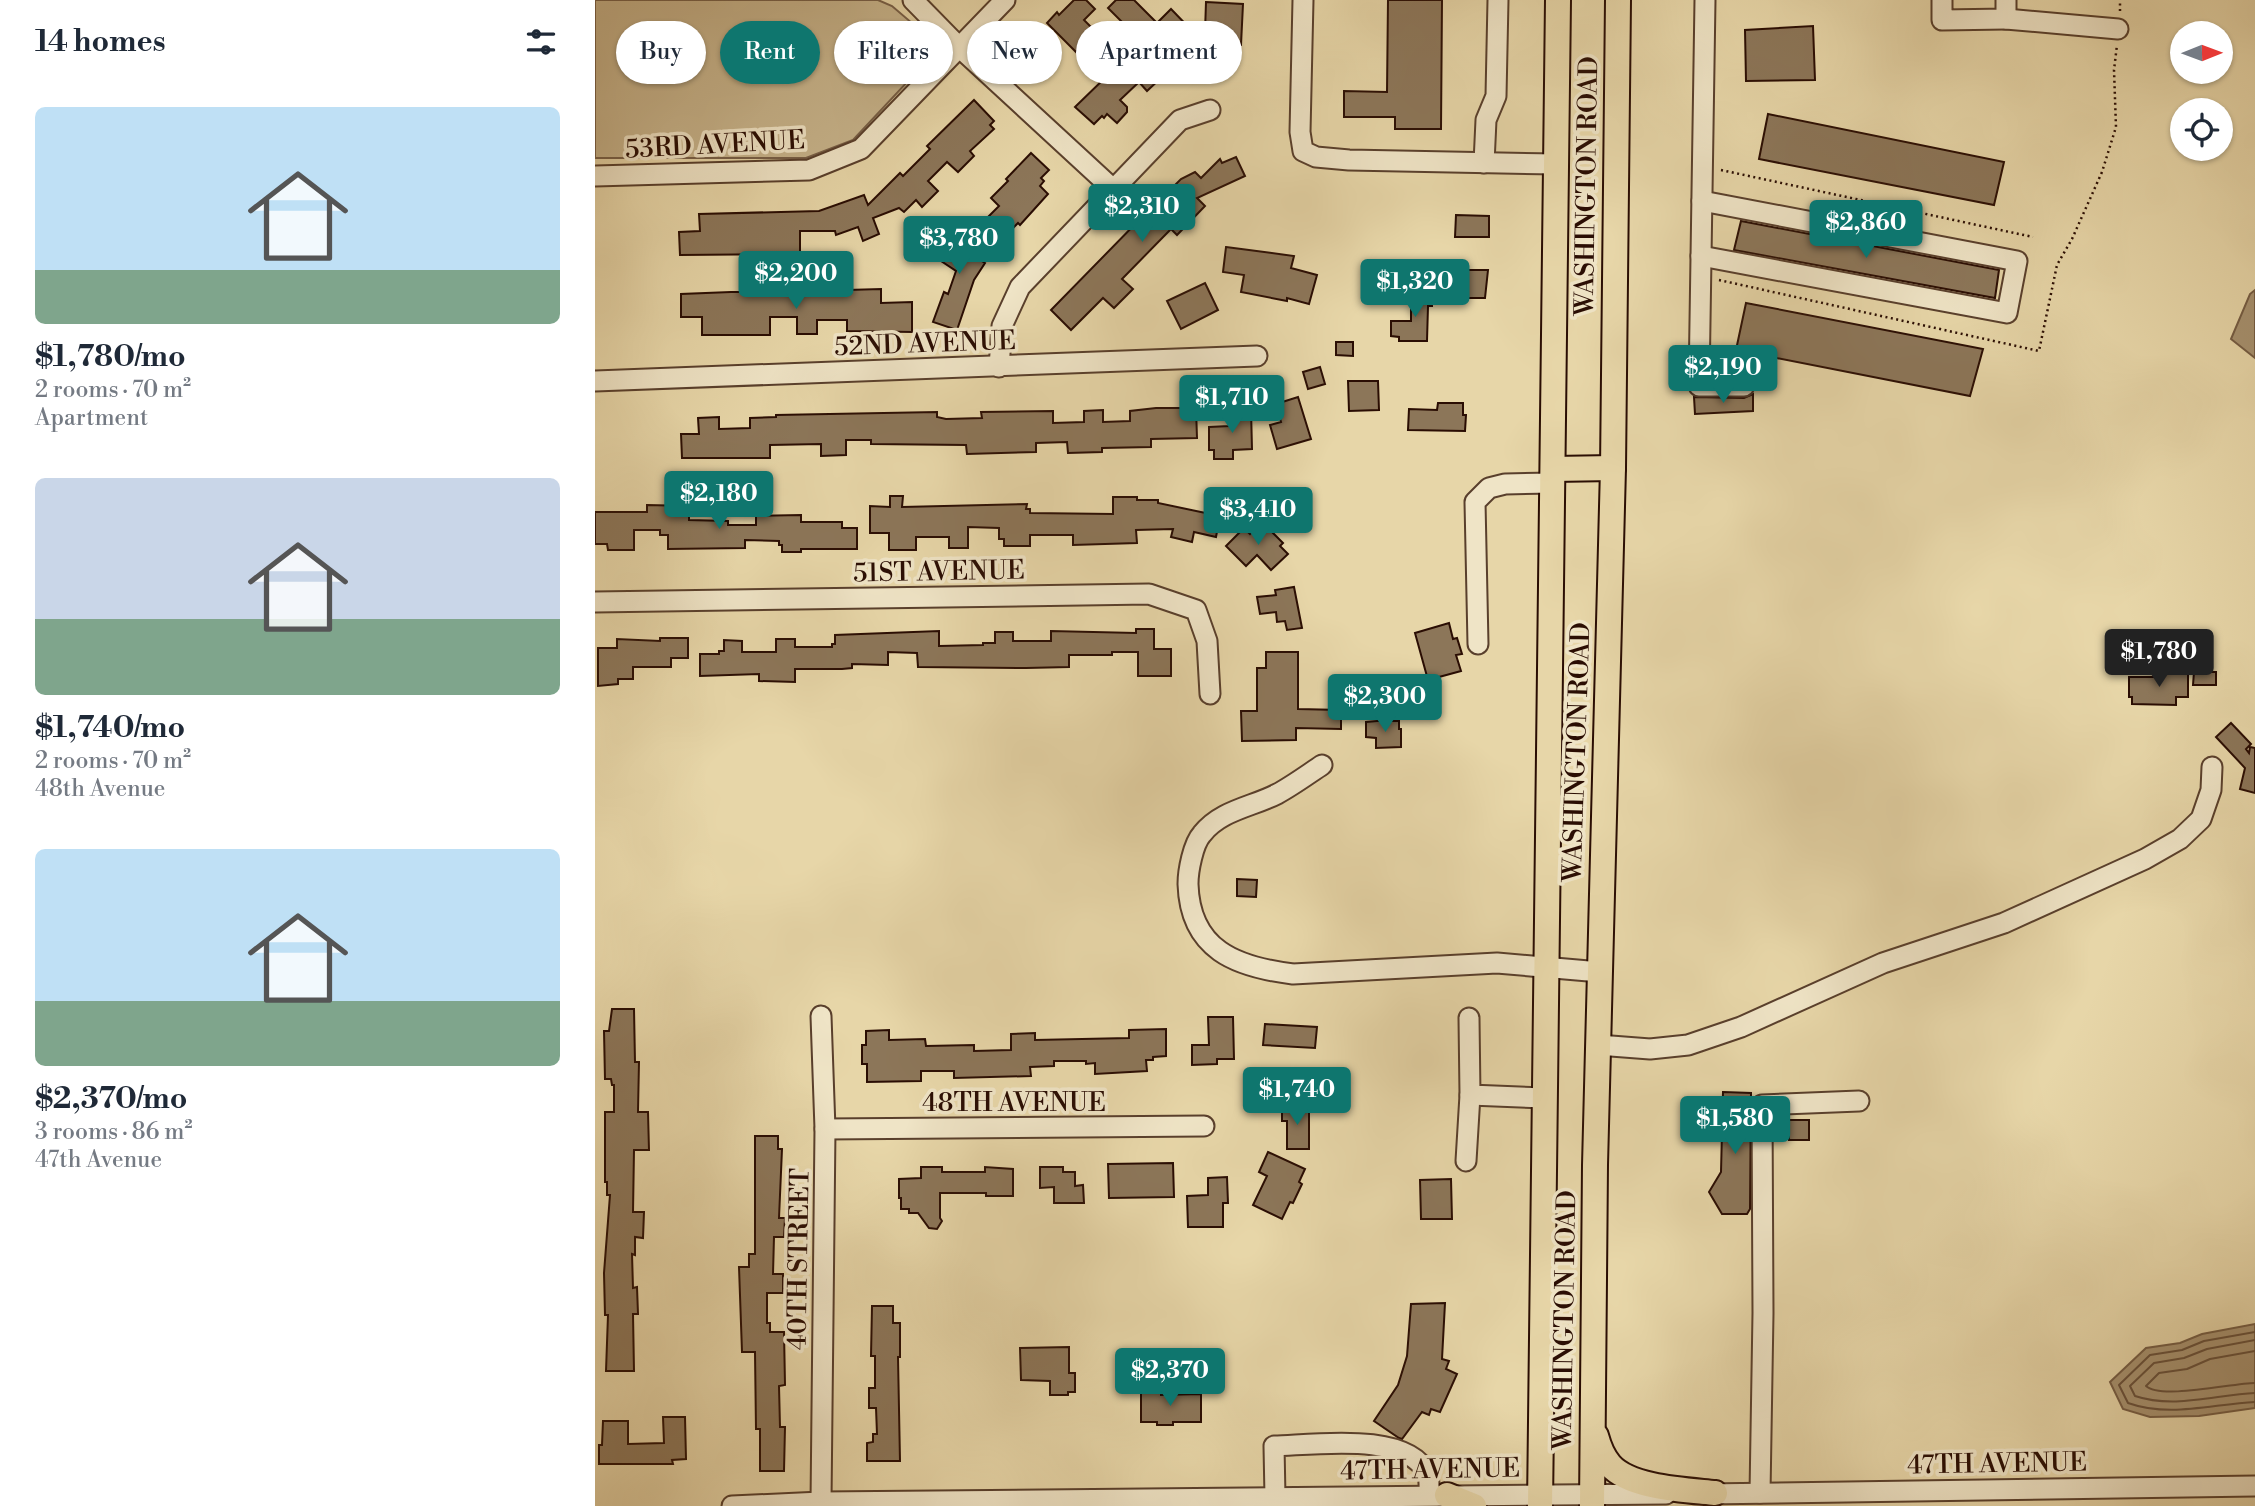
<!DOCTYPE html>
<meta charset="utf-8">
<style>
:root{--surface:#fff;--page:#f6f6f7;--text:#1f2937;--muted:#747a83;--accent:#0f766e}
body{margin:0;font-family:"Libre Bodoni",serif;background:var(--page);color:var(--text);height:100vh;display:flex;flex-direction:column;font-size:26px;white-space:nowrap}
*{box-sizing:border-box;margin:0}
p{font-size:23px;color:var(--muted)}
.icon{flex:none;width:38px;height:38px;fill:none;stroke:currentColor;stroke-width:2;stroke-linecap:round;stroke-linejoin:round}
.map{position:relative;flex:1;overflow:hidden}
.sheet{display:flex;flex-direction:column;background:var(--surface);width:595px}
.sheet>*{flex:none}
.top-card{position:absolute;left:21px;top:21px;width:665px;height:63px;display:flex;gap:14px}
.needle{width:46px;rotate:89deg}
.buttons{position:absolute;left:1575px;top:21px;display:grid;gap:14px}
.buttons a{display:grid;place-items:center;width:63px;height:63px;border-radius:50%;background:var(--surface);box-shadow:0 2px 5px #0004;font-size:35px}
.price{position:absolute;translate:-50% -60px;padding:0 16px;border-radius:7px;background:var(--accent);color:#fff;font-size:23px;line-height:46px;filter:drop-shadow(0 2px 4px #0008)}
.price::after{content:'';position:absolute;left:50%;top:42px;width:21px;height:16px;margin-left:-10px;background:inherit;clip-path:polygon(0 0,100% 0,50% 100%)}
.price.current{background:#222;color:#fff}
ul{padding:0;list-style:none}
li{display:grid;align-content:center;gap:14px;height:371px;padding:0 35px}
li span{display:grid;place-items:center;height:217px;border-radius:10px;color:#555}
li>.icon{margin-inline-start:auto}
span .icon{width:126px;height:126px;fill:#fffc;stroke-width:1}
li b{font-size:30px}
h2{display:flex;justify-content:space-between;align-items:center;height:84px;padding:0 35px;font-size:30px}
.chip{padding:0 24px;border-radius:32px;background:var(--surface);box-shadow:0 2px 5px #0004;font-size:24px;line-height:63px}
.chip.current{background:var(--accent);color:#fff}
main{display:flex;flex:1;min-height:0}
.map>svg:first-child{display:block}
</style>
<main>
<section class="sheet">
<h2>14 homes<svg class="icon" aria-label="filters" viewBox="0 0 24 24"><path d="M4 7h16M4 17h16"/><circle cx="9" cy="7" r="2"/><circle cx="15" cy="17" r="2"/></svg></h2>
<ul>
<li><span style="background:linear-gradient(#bfe0f5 75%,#7fa58c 0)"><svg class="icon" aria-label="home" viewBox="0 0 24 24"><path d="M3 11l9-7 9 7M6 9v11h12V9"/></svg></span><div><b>$1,780/mo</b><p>2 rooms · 70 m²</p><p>Apartment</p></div></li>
<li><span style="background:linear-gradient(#c9d6e8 65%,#7fa58c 0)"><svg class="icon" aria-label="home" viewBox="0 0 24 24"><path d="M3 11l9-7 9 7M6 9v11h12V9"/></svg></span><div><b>$1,740/mo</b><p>2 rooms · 70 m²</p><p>48th Avenue</p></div></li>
<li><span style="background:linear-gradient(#bfe0f5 70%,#7fa58c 0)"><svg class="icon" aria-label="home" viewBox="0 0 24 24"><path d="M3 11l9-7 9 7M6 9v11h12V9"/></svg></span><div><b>$2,370/mo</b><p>3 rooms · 86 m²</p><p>47th Avenue</p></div></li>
</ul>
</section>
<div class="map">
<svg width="1660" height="1506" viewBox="0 0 1660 1506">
<rect width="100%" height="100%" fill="#e7d6a8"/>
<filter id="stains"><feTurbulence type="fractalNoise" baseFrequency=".00286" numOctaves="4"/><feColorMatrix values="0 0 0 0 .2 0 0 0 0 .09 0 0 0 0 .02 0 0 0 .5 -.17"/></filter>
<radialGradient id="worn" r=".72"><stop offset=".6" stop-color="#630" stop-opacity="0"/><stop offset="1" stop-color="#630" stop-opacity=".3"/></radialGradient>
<path fill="#c7b48c" stroke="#786048" stroke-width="2" d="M0,0H283L297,6L345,47L258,140L211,158H0Z"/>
<g fill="#a79270" stroke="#755d44" stroke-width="2">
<path d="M1660,290V358L1636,339L1655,294Z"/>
<path d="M1660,1324V1408L1604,1416L1555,1417L1528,1409L1515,1382L1551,1348L1585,1343L1607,1334Z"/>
</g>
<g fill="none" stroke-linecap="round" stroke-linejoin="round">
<g stroke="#68503a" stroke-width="2">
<path d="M1660,1332L1609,1341L1587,1350L1555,1355L1524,1385L1533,1403C1575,1418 1617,1404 1660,1402"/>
<path d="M1660,1340L1612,1349L1589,1358L1559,1363L1535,1386L1540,1396C1579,1409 1620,1395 1660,1393"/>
<path d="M1660,1351L1615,1359L1592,1369L1564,1373L1551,1386C1566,1400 1638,1383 1660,1383"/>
</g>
</g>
<g fill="#8c7659" stroke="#2a0d03" stroke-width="2">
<path d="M479,0H491L500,9L489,20L501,32L481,52L452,23L462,12L464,15Z"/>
<path d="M521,0H539L562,23L576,9L604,38L588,53L577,42L555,64L568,76L552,91L544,82L525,100L532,107V112L522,123L512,114L509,118L507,116L499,124L480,107L547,42L513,8Z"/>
<path d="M793,0H847L846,129H800V117H749V91L792,92Z"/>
<path d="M611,2L648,4L646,45L627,44L628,33L610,32Z"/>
<path d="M1218,26L1220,80L1151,81L1150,30Z"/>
<path d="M379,100L399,121L395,125L399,129L375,151L379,156L363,172L352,162L333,181L343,191L327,207L321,200L309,212L304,208L278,218L284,234L268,241L263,227L241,235L240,231H205V254L85,255L84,232L105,231L104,214L224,211L269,195L273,205L305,173L308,176L335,149L332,146Z"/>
<path d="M1173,114L1409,162L1399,205L1164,159Z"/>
<path d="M436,153L454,170L446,178L449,181L445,186L453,194L425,225L423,223L406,240L388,222L404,206L396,198L413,181L411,179Z"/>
<path d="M641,157L650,176L602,198L610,206L582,235L576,229L527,279L538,289L519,308L508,298L476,330L456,310L550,214L558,222L578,201L571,194L586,179L600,172L606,178L625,159L627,163Z"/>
<path d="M861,215L894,216V237H860Z"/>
<path d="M1146,221L1404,270L1400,298L1139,250Z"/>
<path d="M367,223L387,236L375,254L390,263L379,280L362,330L338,322L349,292L353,294L361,271L343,259Z"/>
<path d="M631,247L699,256L696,268L722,275L714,304L692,298V301L646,292L649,275L628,272Z"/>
<path d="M870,270H893L890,298H870Z"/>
<path d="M610,283L623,310L586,329L572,301Z"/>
<path d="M286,289V303L317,302V332L252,331V320H222V334H202V317H175V335H107V317H86V294L136,292H160V294L217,293V291Z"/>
<path d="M836,290L837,306H833L832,341H804V337L796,336V321H816V291Z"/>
<path d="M1151,303L1388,349L1375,396L1141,350Z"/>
<path d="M741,342H758V356L741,355Z"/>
<path d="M725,367L730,384L713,389L708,372Z"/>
<path d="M753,381H783L784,410L754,411Z"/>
<path d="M1158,394V411L1100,414L1099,397L1149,398Z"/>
<path d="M703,397L716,439L682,449L675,425L686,422L681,404Z"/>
<path d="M843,403H868V415H871L870,431L813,430L814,409L842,410Z"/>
<path d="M561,408H601L602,438L556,439V447L507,448V452L473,453L472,442L441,443V452L372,454L371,445L276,444V440H251V455L226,456V444L175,445V458H87L86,434H104L103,418L124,417V429L155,428V418L181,417V415L342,412V417L351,419L387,418L386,412L458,411V423L489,422V411L508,410V422L535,421V411Z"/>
<path d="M634,409H656L657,449L638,450V459H619V450H614V427L634,426Z"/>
<path d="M295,496H308L307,507L432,504L431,509H435V513L518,514V497H542V500H563V503L625,516L621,537L599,532L597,542L576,537L578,529L541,530L542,543L478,545V535H435V546H409V539H404V528L373,527V548H354V537H321V550H294V533H275V506L295,507Z"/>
<path d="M52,505L94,506V520L133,521V525H161V516L206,515V522H247V528H262V549H206V552H187V545H184V541L150,540V548L73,549V535H65V530H39V550H13L12,544H0V512H52Z"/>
<path d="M667,522L688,543L685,546L693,554L676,570L662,555L651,566L631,546L649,528L655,534Z"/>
<path d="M699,587L707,628L692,630L690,621L682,622L681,612L665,614L662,597L681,595L680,590Z"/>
<path d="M854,623L858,639L862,638L867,654L861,655L866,671L833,680L820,633Z"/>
<path d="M541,629H559V649H576V676H543V652H517V655H474V667L431,668L323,667L322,653L293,652V665L257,664V668L247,669H200V682L164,681V674L105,676V654H124V651H129V640L147,641V652H181V639H200V647H237V644H240V635L344,631V646L388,645V643H400V632H418V641H456V631L541,633Z"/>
<path d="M65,638H93V658H76V667H38V679H23V684L3,686V648H22V639L65,641Z"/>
<path d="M671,652H703V709L746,710V729L701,728V740L647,741L646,711H662V668H671Z"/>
<path d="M1599,672H1621V685H1598Z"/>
<path d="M1568,673H1593V697H1581V705L1537,704V697H1534V677H1568Z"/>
<path d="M782,721H804V729H806V747L781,748V738L771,737V722Z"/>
<path d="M1636,723L1656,744L1651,749L1654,753L1655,747L1660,748V793L1645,789L1650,768L1621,737Z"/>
<path d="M642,879L662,880L661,897L642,896Z"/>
<path d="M17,1009H39L40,1062H44L43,1112H53L54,1150H39L38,1212H49L48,1238L40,1237V1255L37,1254L38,1288L42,1287L43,1314H38L39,1371H11L13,1315H10L9,1273L15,1195H12V1182H10V1112H19V1085H17L16,1079H10L9,1031H14Z"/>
<path d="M613,1017H638L639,1059H622V1064L597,1065V1045H614Z"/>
<path d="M670,1024L722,1027L720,1048L668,1045Z"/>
<path d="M571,1029V1056L558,1057V1060H551L552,1071L500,1074V1063L491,1064V1061H459V1066L435,1067L436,1076L359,1078V1071H326V1081L272,1082V1064H267V1045H271V1031L294,1030V1040L330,1039L331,1046L379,1045V1051L416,1050V1034L440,1033V1040L534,1038V1030Z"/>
<path d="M1128,1092L1156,1093L1155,1209L1152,1214H1127L1114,1192L1126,1172Z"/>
<path d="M705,1104V1110H714V1149H692V1121H687V1105Z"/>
<rect x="1194" y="1120" width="20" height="20"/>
<path d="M160,1136H183V1149H187L184,1218H190L189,1237H179L178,1274H188V1293H172V1323H175V1332H189L190,1385L184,1386L185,1427H190L189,1471H165V1429H161L160,1352H147L144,1267H154V1254H160Z"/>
<path d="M673,1152L710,1169L704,1182L707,1184L698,1203L695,1202L687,1219L658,1205L672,1176L664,1172Z"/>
<path d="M578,1163L579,1197L514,1198L513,1164Z"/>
<path d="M326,1167H347V1172H390V1167L418,1169V1196H391V1193H345V1218L347,1221L342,1229L334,1228L323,1213H314V1209H306V1198H304V1179L326,1178Z"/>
<path d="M445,1167H468V1172H480V1186L488,1185L489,1203H459V1187L445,1188Z"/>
<path d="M632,1177L633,1203H628V1227H593L592,1196L613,1195V1178Z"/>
<path d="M856,1179L857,1219H826L825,1180Z"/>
<path d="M850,1303L847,1359L854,1361L851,1369L862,1374L845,1412L836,1409L834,1415L827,1412L807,1439L804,1438L779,1421L803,1385L812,1356L816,1304Z"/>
<path d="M277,1306H298V1323H305V1357H303L305,1461H272V1443L278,1442V1434H282L281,1408H274V1388H280V1356H276Z"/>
<path d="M474,1347V1373H480V1392H473V1395H455V1381L426,1380L425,1348Z"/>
<path d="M546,1391H566V1395L606,1394V1422H578V1425H562V1422H546Z"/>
<path d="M68,1417H90L91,1459L77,1460L78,1464H4V1445H7L8,1421H33V1444L69,1443Z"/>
</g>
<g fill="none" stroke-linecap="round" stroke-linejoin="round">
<g stroke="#593f2c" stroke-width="23">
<g id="minor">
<path d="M318,0L364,47L518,189"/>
<path d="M708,0L705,132L708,151L721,157L754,160L961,164"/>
<path d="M1110,0L1104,386H1149"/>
<path d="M1347,0V20L1411,19V0"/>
<path d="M1411,19L1523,29"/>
<path d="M889,163L891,120L901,96L903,0"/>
<path d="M0,176L214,170L266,149L410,0"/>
<path d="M1106,256L1412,313L1422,261L1107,201"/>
<path d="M404,367L407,326L425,287L585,120L615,110"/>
<path d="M0,381L662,356"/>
<path d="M0,602L554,594L601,610L612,641L615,694"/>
<path d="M883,644L880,502L894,488L910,484L958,483"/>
<path d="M727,765C712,775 697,786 682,794C657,807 626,810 607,834C598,844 593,871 593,884C595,950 641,967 698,974L902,963L1005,972"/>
<path d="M874,1018L875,1095L950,1098"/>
<path d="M1003,1045L1055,1049L1093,1045L1146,1027L1288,963L1409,923L1550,859L1585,839L1606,819L1616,790L1617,767"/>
<path d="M230,1129L609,1126"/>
<path d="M871,1161L875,1095"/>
<path d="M1165,1493L1168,1313L1167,1105L1264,1101"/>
<path d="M1108,1494L1660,1486"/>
<path d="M680,1497L679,1446C718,1445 814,1431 832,1474C835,1480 834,1488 834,1495"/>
<path d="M226,1502L230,1129L226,1016"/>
<path d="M137,1506L226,1502L1071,1494"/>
</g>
</g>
<g stroke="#2a0d03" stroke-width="28">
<g id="major">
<path d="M958,469L1018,468"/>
<path d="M1001,1436C1004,1447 1008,1457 1015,1465C1035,1488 1091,1490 1120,1493"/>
<path d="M852,1495L879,1506"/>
<path d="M945,1506L963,0"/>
<path d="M997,1506L1000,1165L1018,468L1023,0"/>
</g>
</g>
<g stroke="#2a0d03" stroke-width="2.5" stroke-dasharray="2 3.5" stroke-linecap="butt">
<path d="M1525,11V0"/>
<path d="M1126,170L1438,237"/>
<path d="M1124,280L1444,351L1462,265L1477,239L1507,172L1521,127L1519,70L1522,45"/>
</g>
<use href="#minor" stroke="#efe4c6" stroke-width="19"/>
<use href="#major" stroke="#e7d6a8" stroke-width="24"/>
</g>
<g text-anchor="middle" stroke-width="7" stroke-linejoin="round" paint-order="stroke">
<g font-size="26" fill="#2a0d03" stroke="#efe4c6">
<text transform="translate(120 144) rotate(-3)" y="9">53RD AVENUE</text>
<text transform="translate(991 186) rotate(-89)" y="9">WASHINGTON ROAD</text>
<text transform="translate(330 343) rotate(-2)" y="9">52ND AVENUE</text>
<text transform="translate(344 571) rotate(-1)" y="9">51ST AVENUE</text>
<text transform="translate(981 752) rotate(-88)" y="9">WASHINGTON ROAD</text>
<text x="419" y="1111">48TH AVENUE</text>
<text transform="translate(203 1259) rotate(-89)" y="9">40TH STREET</text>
<text transform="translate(969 1320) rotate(-89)" y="9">WASHINGTON ROAD</text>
<text transform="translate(1402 1463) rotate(-1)" y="9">47TH AVENUE</text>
<text transform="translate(835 1469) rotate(-1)" y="9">47TH AVENUE</text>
</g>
</g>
<rect width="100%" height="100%" filter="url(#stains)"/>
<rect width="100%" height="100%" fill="url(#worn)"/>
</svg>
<div class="buttons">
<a><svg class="needle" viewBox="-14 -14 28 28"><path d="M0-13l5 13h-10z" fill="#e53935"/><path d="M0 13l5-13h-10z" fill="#747a83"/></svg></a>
<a><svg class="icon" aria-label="locate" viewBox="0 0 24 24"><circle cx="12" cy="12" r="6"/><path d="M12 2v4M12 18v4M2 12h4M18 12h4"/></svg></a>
</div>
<b class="price" style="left:547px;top:244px">$2,310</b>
<b class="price" style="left:1271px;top:260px">$2,860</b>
<b class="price" style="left:364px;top:276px">$3,780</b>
<b class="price" style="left:201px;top:311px">$2,200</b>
<b class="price" style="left:820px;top:319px">$1,320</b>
<b class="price" style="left:1128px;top:405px">$2,190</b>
<b class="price" style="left:637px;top:435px">$1,710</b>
<b class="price" style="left:124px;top:531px">$2,180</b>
<b class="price" style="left:663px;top:547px">$3,410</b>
<b class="price current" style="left:1564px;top:689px">$1,780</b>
<b class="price" style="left:790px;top:734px">$2,300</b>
<b class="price" style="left:702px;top:1127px">$1,740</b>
<b class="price" style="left:1140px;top:1156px">$1,580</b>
<b class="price" style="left:575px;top:1408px">$2,370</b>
<div class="top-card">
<a class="chip">Buy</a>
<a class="chip current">Rent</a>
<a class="chip">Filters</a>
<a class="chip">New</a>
<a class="chip">Apartment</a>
</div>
</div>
</main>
